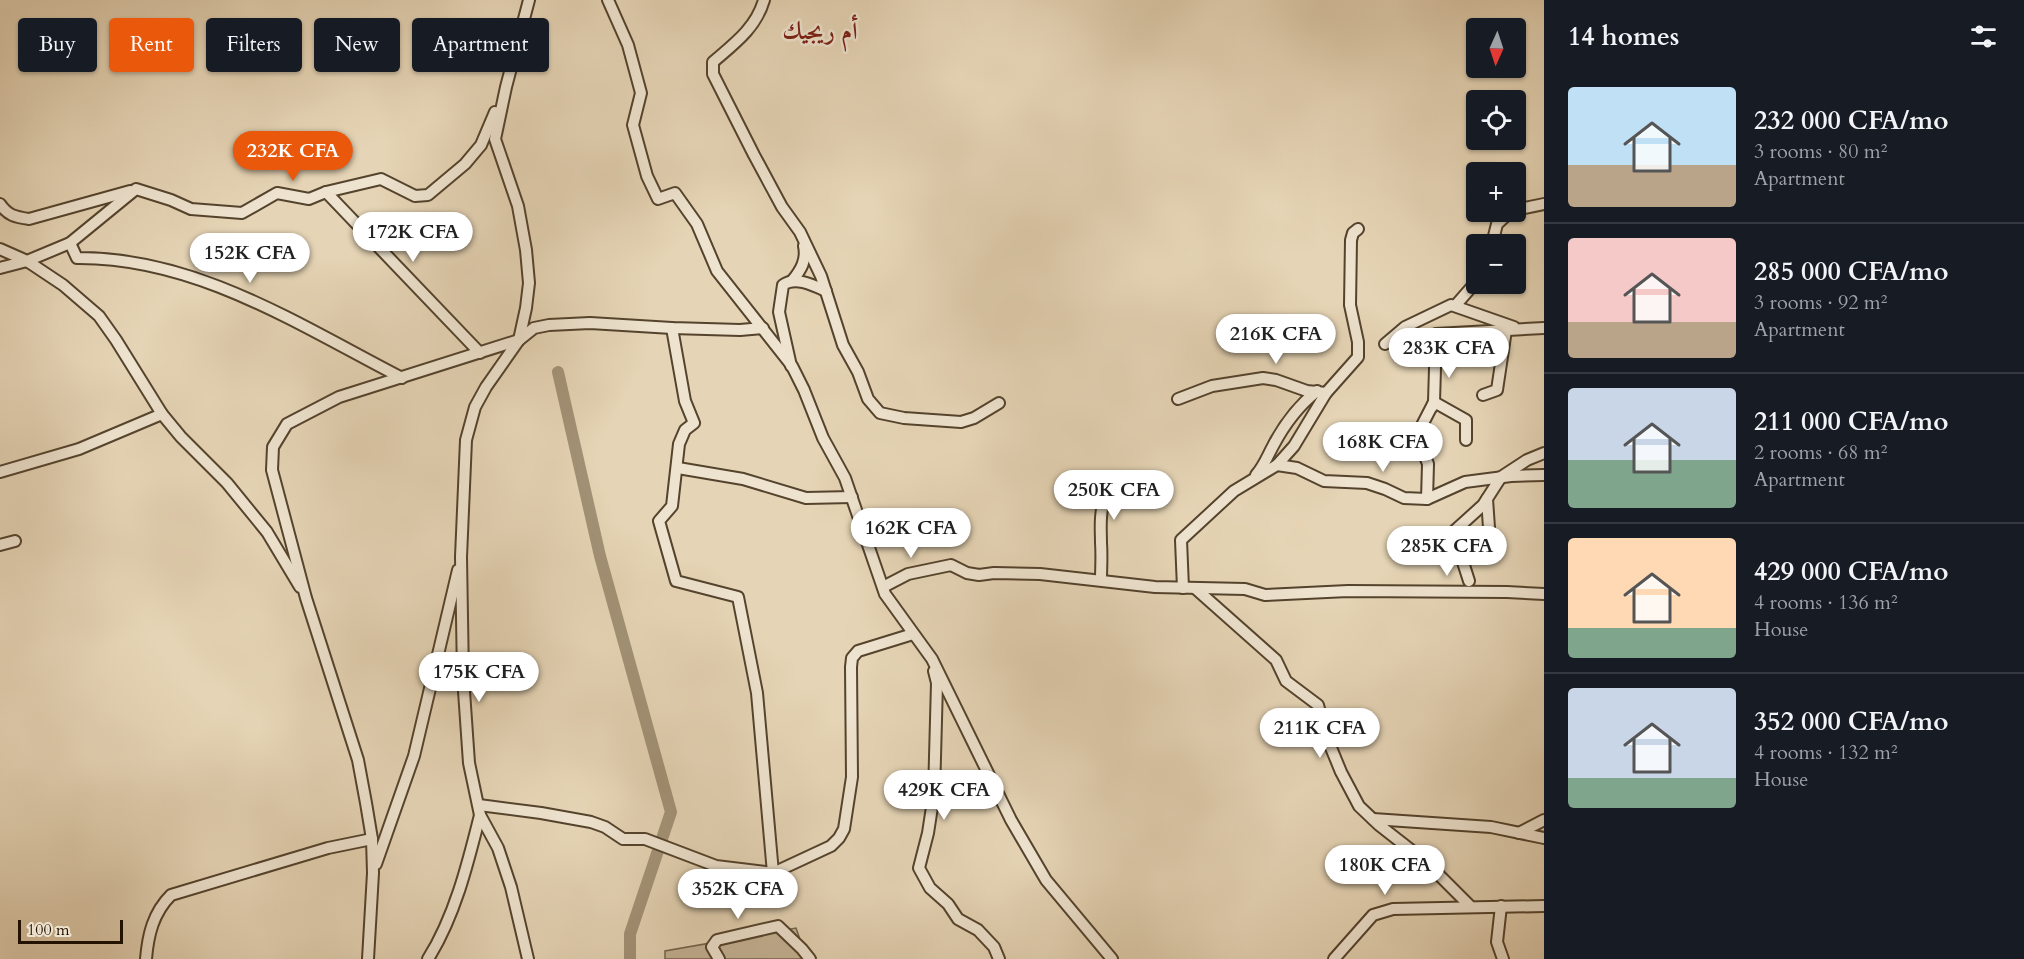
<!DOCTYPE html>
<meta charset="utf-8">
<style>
:root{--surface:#171b24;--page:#20242c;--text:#f1f3f6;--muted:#9ea1a6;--line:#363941;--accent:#ea580c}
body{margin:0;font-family:Cardo,Amiri,serif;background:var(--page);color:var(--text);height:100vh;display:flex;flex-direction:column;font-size:22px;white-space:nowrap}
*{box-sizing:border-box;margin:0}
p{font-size:20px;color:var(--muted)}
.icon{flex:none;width:33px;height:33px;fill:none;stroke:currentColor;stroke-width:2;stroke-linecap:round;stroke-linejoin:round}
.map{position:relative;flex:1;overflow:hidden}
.sheet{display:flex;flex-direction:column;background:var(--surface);width:480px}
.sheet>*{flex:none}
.banner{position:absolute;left:18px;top:18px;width:570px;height:54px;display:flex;gap:12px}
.needle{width:39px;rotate:183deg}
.buttons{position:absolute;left:1466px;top:18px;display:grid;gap:12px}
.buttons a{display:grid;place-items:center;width:60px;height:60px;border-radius:6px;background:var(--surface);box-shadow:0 2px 4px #0004;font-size:30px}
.scale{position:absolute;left:18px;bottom:15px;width:105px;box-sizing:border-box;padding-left:6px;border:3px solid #241300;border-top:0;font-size:16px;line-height:21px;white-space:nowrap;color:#241300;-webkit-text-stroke:4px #eee3cf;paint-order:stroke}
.price{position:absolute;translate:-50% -51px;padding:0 14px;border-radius:21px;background:#fff;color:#222;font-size:20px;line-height:39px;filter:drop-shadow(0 2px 3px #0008)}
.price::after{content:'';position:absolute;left:50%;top:36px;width:18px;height:14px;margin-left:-9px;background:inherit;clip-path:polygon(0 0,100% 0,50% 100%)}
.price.current{background:var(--accent);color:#fff}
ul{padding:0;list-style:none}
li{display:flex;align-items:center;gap:18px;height:150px;padding:0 24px}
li+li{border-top:2px solid var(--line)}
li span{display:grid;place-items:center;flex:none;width:168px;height:120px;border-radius:6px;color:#555}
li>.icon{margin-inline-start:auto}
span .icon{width:72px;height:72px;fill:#fffc;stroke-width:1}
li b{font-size:26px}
h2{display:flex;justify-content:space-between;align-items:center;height:72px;padding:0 24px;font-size:26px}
.tag{padding:0 21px;border-radius:6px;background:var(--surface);box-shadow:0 2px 4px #0004;font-size:21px;line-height:54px}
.tag.current{background:var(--accent);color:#fff}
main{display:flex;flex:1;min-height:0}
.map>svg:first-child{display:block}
</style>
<main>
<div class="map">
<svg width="1544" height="959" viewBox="0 0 1544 959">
<rect width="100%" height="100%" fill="#e5d4b5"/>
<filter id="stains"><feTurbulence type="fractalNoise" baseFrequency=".00333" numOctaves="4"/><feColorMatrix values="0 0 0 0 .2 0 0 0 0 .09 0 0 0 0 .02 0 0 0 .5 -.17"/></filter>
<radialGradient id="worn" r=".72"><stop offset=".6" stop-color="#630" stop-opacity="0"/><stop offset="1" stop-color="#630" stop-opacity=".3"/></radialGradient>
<path fill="#c4b396" stroke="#74634b" stroke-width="1.5" d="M796,928L807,959H665V951Z"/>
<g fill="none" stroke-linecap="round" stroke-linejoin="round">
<path stroke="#a39277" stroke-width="12" d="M558,372L600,556L671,812L630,934V959"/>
<g stroke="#54432d" stroke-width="14">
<g id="minor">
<path d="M608,0L628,45L641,93L633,125L647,176L658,199L675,193L697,224L717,271L792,366L804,390L823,438L845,478L885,594L932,659L1011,820L1046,880L1112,959"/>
<path d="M764,0C756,28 734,44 713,62V74L754,155L782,207L800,232L821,276L843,345L858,372L868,399L880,413L904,418L961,422L974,418L999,403"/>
<path d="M326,192L480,353"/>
<path d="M0,204C8,216 16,217 29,219L130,191"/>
<path d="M1515,210L1544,204"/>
<path d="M70,243L77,258C196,257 299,325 402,378"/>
<path d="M1492,244L1497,224L1510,212"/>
<path d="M0,249L27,261L63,285L99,316L116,340L162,414L181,437L227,483L267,532L300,587"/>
<path d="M0,268L27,261L70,243L136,189L171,200L191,209L242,213L277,193L309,199L326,192L381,179L415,196L428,195L465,164L481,145L495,112"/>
<path d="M792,281C801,270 807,260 804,246"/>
<path d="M1455,306L1476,282"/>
<path d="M672,328L685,401L694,423L685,430L679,444L672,506L659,521L676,581L738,597L757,693L773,873"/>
<path d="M1385,344L1405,327L1451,305L1514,327"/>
<path d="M791,366L779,312L783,285C795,276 813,285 826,291"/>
<path d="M1326,393L1358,357V342L1350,305L1351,240L1353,233L1358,229"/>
<path d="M1483,395L1497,390L1506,330"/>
<path d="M1178,399L1212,386L1263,378L1276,380L1307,391L1326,393L1294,446L1277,465L1234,491L1181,540L1183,588"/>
<path d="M1432,407L1434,402L1466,420V440"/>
<path d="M1277,465L1297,468L1324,481L1367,483L1385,489L1404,498L1427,499L1465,482L1511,476L1544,475"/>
<path d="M678,468L743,479L806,498L852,497"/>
<path d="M0,472L79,449L162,414"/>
<path d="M1256,475C1264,466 1267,457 1273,446C1284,425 1298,406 1317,391"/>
<path d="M1427,499L1428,464L1417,435L1434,402L1436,334L1544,328"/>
<path d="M1451,534L1483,505L1501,477L1527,460L1544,453"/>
<path d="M0,545L15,541"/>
<path d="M1101,580C1101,568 1102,556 1101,543C1101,520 1096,495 1124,483C1133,479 1146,478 1156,477"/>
<path d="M1469,581L1461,556L1490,542L1487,499"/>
<path d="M883,587L908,574L951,565L967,573L979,575L994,573L1040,574L1155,587L1245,589L1265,595L1348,591L1507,592L1544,594"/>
<path d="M1196,589L1276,660L1286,681L1318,705L1327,738L1341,772L1359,806L1379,825L1425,861L1470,906"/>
<path d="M934,671L937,683L934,794L928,833L919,868L930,888L948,904L958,919L978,930L994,947L999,959"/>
<path d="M479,805L541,813L591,822L605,827L623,839H645L716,866L773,873L831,846L839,838L844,829L852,777L851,667L852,658L858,651L913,634"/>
<path d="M1373,819L1491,827L1544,838"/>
<path d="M1519,833L1544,820"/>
<path d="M376,864L414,756L458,570"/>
<path d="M1501,906L1497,942L1503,959"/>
<path d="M146,959C148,935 153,913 171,895L328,848L372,839"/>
<path d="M368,959L373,873L372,839L366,803L358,760L306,598L272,470L273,447L287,424L339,397L519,340L534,328L549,325L590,323L672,328L740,330L763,328"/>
<path d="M428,959C455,916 468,863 480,815"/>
<path d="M528,959L511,887L498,848L480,815L469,763L463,677L461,557L466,440L475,407L486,387L519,340L526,308L529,283L526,250L518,206L495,139L506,87L529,0"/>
<path d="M719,959L712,947L717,940L778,926L802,949L810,959"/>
<path d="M1334,959L1373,915L1393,909L1544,906"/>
</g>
</g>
<use href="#minor" stroke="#eee3cf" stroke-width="10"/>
</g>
<g text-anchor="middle" stroke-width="5" stroke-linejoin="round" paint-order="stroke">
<g font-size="24" font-weight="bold" fill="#7a1f14" stroke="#eee3cf">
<text x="820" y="39">أم ريجيك</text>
</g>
</g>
<rect width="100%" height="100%" filter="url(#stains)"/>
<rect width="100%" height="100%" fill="url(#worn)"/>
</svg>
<div class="buttons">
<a><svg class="needle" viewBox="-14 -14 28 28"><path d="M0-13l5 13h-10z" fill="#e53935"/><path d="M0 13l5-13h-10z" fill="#9ea1a6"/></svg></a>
<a><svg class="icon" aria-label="locate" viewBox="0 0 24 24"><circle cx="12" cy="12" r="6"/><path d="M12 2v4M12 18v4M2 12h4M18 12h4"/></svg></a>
<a>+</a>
<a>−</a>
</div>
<div class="scale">100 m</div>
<b class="price current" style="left:293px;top:182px">232K CFA</b>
<b class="price" style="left:413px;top:263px">172K CFA</b>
<b class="price" style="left:250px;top:284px">152K CFA</b>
<b class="price" style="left:1276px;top:365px">216K CFA</b>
<b class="price" style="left:1449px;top:379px">283K CFA</b>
<b class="price" style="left:1383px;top:473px">168K CFA</b>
<b class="price" style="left:1114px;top:521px">250K CFA</b>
<b class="price" style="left:911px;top:559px">162K CFA</b>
<b class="price" style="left:1447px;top:577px">285K CFA</b>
<b class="price" style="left:479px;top:703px">175K CFA</b>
<b class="price" style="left:1320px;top:759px">211K CFA</b>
<b class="price" style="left:944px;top:821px">429K CFA</b>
<b class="price" style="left:1385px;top:896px">180K CFA</b>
<b class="price" style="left:738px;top:920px">352K CFA</b>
<div class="banner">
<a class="tag">Buy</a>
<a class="tag current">Rent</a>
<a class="tag">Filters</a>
<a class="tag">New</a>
<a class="tag">Apartment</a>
</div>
</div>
<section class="sheet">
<h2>14 homes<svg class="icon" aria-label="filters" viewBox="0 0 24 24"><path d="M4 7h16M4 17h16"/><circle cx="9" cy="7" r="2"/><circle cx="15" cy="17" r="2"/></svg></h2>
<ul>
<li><span style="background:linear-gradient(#bfe0f5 65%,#b9a48a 0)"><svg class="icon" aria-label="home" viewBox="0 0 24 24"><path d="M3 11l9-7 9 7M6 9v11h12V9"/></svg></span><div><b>232 000 CFA/mo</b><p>3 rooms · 80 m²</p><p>Apartment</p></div></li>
<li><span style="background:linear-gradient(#f6c9c9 70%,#b9a48a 0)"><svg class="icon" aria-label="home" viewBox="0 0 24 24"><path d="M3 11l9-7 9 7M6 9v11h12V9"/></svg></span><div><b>285 000 CFA/mo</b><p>3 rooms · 92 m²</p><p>Apartment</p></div></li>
<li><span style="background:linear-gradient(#c9d6e8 60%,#7fa58c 0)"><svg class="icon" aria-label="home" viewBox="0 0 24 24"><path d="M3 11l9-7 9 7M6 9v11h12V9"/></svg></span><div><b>211 000 CFA/mo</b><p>2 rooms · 68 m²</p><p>Apartment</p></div></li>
<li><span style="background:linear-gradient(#ffd9b3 75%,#7fa58c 0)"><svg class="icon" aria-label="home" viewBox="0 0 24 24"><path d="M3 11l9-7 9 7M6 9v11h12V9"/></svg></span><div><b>429 000 CFA/mo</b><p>4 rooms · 136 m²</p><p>House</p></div></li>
<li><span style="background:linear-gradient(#c9d6e8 75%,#7fa58c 0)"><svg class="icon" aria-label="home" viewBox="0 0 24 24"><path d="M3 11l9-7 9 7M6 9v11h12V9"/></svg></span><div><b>352 000 CFA/mo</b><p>4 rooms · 132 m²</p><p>House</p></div></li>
</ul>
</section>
</main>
